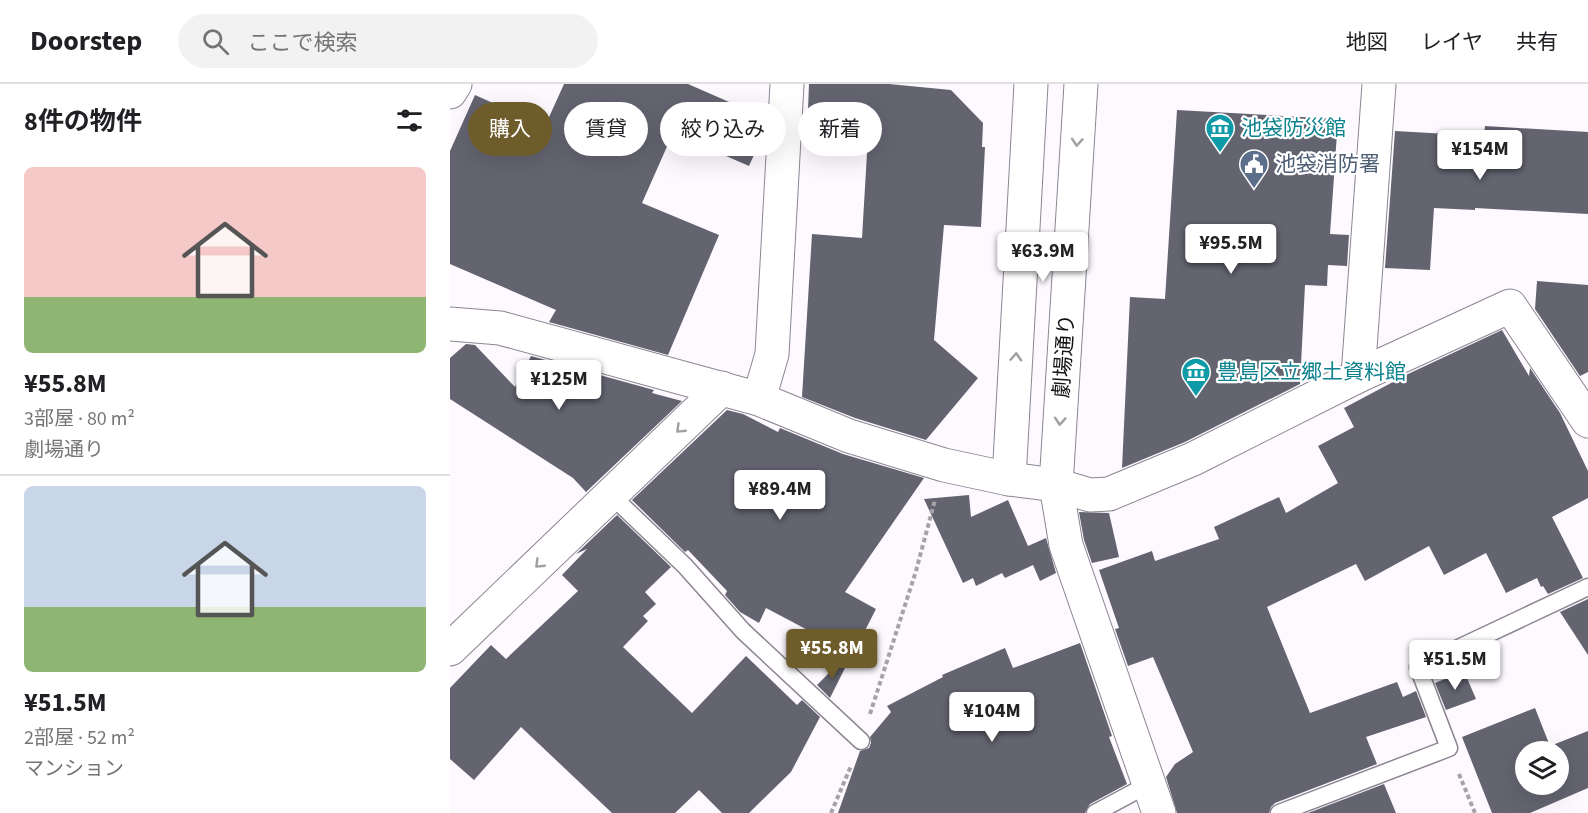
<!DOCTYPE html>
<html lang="ja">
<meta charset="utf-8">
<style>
:root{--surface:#fff;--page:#f2f2f2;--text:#202124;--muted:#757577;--line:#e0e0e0;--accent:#6e5c2b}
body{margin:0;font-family:"Source Sans 3","Noto Sans JP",sans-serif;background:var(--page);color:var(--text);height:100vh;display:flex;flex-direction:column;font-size:22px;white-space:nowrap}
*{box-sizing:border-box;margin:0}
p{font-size:20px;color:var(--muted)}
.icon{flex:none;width:33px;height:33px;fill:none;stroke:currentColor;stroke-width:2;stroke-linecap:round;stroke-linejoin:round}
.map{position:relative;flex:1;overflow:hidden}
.details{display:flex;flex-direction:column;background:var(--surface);width:450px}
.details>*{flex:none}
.hud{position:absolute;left:18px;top:18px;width:570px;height:54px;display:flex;gap:12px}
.fabs{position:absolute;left:1065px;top:657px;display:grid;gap:12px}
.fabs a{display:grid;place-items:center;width:54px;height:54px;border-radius:50%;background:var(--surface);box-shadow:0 6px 24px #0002;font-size:30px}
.price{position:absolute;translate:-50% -51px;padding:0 14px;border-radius:6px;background:#fff;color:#222;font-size:20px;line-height:39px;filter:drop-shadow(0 2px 3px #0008)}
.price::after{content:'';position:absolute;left:50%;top:36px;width:18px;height:14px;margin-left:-9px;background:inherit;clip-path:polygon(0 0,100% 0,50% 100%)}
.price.current{background:var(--accent);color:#fff}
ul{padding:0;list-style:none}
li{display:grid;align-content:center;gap:12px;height:318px;padding:0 24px}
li+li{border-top:2px solid var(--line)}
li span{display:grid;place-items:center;height:186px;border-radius:9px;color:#555}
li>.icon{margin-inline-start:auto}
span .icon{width:108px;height:108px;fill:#fffc;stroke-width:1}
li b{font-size:26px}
h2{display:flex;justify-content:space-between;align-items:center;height:72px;padding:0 24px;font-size:26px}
.pill{padding:0 21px;border-radius:27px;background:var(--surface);box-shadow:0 6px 24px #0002;font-size:21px;line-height:54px}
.pill.current{background:var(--accent);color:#fff}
header{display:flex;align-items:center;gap:36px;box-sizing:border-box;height:84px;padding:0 30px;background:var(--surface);border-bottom:2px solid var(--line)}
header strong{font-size:28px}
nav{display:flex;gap:33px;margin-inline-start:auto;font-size:21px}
.search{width:420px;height:54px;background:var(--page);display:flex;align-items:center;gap:15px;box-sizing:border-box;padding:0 21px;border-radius:33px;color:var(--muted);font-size:22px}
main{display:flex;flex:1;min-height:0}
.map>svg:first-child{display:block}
</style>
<header>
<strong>Doorstep</strong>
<div class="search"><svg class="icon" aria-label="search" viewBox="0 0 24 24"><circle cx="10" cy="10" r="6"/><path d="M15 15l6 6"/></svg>ここで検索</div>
<nav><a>地図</a><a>レイヤ</a><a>共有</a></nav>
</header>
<main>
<section class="details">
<h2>8件の物件<svg class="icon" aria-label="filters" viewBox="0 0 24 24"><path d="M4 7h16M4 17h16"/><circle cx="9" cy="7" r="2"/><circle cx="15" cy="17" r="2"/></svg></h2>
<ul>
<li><span style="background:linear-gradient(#f6c9c9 70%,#8fb573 0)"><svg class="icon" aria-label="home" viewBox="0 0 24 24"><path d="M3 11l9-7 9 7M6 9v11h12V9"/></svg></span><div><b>¥55.8M</b><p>3部屋 · 80 m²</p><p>劇場通り</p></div></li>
<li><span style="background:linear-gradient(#c9d6e8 65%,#8fb573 0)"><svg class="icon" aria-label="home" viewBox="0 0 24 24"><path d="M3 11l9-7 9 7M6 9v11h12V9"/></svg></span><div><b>¥51.5M</b><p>2部屋 · 52 m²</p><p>マンション</p></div></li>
</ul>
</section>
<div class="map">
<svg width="1138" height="729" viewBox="0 0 1138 729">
<rect width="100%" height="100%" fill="#fdf9ff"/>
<g fill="#646471" fill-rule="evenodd">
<path d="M114,0H238L316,34V44L299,82L223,49L192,119L269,151L218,271L99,238L106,226L0,180V67L25,11L95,42Z"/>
<path d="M359,0H439L501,6L533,39L532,63H535L531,143L494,141L484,256L528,294L476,356L405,334L352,313L362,150L412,154L418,52L357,51Z"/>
<path d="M727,26L888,35L880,150L899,151L897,182L878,181L877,202L855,201L850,300L735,358L672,384L680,213L715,215Z"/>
<path d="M1035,42L1138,48V130L1025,124V126L984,124L980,186L935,184L945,47L1034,52Z"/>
<path d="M1087,197L1138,201V288L1130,292L1085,225Z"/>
<path d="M1052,246L1079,292L1080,284L1110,329L1138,387V414L1102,433L1133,494L1098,510L1093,502L1091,503L1087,494L1056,509L1036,469L994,491L979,462L915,497L906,480L817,523L860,629L947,598L953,613L966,607L976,633L916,653L927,680L825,719L821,723L819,729H727L716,693L725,680L743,668L703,573L678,582L665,545L669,544L649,486L702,467L705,477L769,455L764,443L829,413L836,429L888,399L868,362L904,343L894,324L958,290Z"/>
<path d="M16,260L25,261L65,303L81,272L204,306L202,309L232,317L136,408L123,394L0,315V274Z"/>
<path d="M277,326L293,330L328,348L330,344L393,370L474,394L395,508L426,525L403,570L316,524L309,539L290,528L275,511L277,507L238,466L235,468L182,416Z"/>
<path d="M519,411L521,433L558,416L578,462L596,454L606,489L590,497L583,481L555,494L552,489L526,502L523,494L513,499L474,415Z"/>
<path d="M629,428L659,429L669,473L642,479L634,456Z"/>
<path d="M167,431L221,483L195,508L206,520L193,532L198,537L173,563L242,629L296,572L347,621L352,616L370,633L341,688L299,729H272L249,706L225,729H162L71,643L24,696L0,675V604L41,561L56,575L128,507L112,491L137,465L126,470Z"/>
<path d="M1138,515V571L1110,528Z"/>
<path d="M630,559L662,652L659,653L677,700L640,720L635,729H388L410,667L419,664L421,659L420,653L441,628L437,622L493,593L492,591L555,564L563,584Z"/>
<path d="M390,578L396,582L380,614L367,601Z"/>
<path d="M1014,587L1026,615L996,626L985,599Z"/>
<path d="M1085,624L1100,662L1138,647V704L1080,729H1042L1012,653ZM1076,668H1108V700H1076Z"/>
<path d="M934,700L946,729H858Z"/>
</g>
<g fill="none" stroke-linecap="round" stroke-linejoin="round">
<g stroke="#8d8592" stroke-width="19">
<g id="lane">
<path d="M161,411L235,482L293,547L411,657"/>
<path d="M645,729L699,700"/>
<path d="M829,729L999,664L968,583L1138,503"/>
</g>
</g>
<g stroke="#8d8592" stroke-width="35">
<g id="street">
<path d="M0,8L5,0"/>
<path d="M0,240L50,244L309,315L399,352L494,381L559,395L606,401L640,411L659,410L743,375L908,292L1060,222L1138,337"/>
<path d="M908,292L929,0"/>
<path d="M309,315L322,270L337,0"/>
<path d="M606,401L616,461L709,729"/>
<path d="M0,565L272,304"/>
</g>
</g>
<g stroke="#8d8592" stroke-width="35">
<g id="secondary">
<path d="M559,395L581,0"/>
<path d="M606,401L631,0"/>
</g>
</g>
<g stroke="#a6a2a7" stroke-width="4" stroke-dasharray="4.5 3" stroke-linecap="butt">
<path d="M420,630L466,487L485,416"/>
<path d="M1009,690L1025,729"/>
<path d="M381,729L401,682"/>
</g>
<use href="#lane" stroke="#fff" stroke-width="16"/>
<use href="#street" stroke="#fff" stroke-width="33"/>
<use href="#secondary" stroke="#fff" stroke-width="33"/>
</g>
<defs><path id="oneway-chevron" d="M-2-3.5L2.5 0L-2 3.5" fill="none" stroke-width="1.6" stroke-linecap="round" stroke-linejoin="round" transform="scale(1.5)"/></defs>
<g stroke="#a1a0a1">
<use href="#oneway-chevron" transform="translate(627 58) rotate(94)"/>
<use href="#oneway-chevron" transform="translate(566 273) rotate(-87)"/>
<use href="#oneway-chevron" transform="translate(610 337) rotate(94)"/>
<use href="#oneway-chevron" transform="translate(230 345) rotate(136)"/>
<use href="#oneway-chevron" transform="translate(89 480) rotate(136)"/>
</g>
<defs>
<g id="museum-pin" transform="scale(1.5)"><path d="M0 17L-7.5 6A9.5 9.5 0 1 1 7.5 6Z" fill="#0f9aa8" stroke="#fff"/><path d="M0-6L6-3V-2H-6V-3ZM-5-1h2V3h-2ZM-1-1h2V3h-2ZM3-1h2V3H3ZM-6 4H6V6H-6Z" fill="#fff"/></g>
<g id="civic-pin" transform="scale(1.5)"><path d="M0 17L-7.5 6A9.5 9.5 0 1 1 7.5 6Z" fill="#5c6f8a" stroke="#fff"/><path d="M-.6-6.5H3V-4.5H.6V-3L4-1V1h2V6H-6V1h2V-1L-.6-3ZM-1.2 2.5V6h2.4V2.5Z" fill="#fff"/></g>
</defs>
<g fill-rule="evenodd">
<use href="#museum-pin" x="770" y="44"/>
<use href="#civic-pin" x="804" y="80"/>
<use href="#museum-pin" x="746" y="288"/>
</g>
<g text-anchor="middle" stroke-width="4.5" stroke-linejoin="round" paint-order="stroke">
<g font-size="21" fill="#0d838f" stroke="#fff" text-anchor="start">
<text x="791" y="51">池袋防災館</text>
<text x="767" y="295">豊島区立郷土資料館</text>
</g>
<g font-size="21" fill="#4e5e75" stroke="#fff" text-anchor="start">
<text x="825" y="87">池袋消防署</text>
</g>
<g font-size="21" fill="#141115" stroke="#fff">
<text transform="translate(614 272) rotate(-86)" y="7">劇場通り</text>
</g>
</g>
</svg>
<div class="fabs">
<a><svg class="icon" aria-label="layers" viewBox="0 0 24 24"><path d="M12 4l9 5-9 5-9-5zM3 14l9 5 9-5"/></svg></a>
</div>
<b class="price" style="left:1030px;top:97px">¥154M</b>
<b class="price" style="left:781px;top:191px">¥95.5M</b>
<b class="price" style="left:593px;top:199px">¥63.9M</b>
<b class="price" style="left:109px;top:327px">¥125M</b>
<b class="price" style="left:330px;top:437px">¥89.4M</b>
<b class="price current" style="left:382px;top:596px">¥55.8M</b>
<b class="price" style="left:1005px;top:607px">¥51.5M</b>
<b class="price" style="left:542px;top:659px">¥104M</b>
<div class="hud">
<a class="pill current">購入</a>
<a class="pill">賃貸</a>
<a class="pill">絞り込み</a>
<a class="pill">新着</a>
</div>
</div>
</main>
